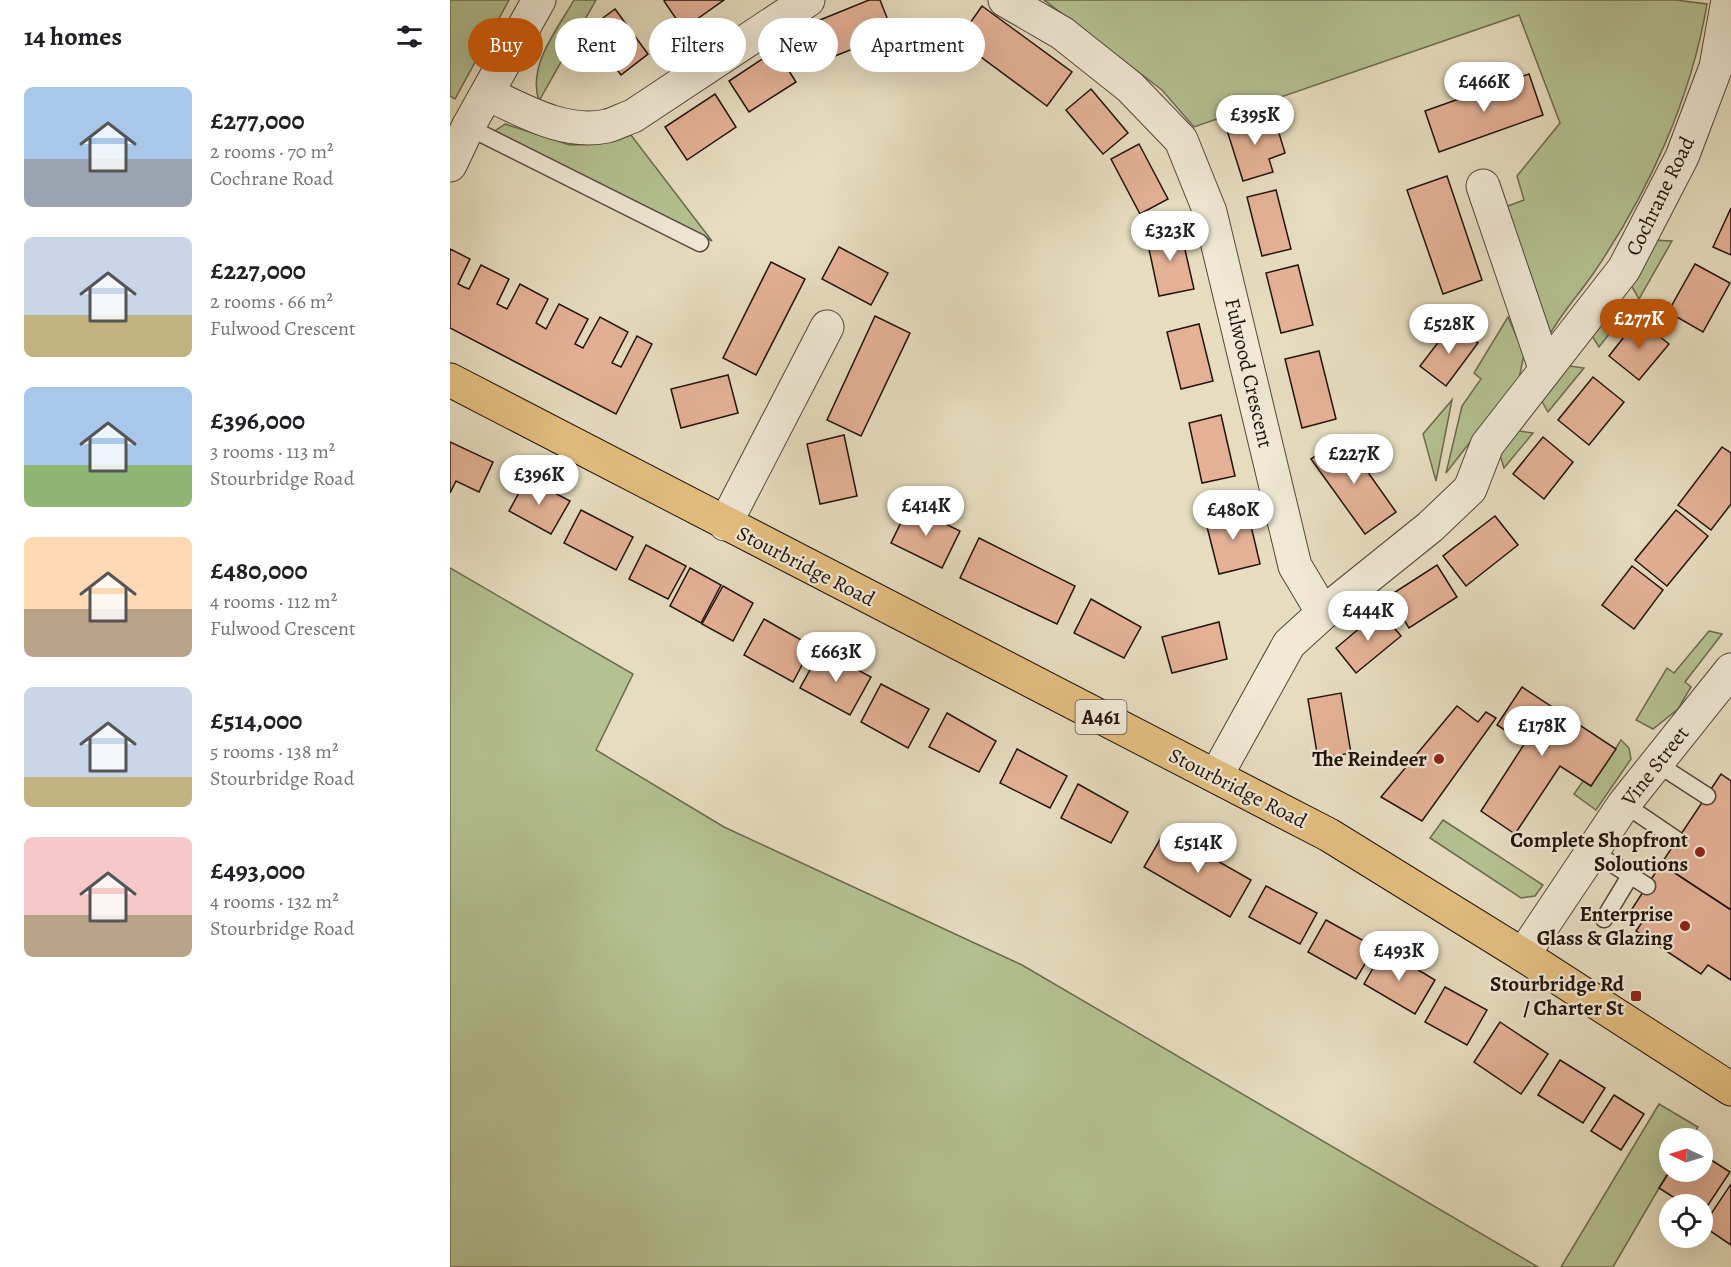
<!DOCTYPE html>
<meta charset="utf-8">
<style>
:root{--surface:#fff;--page:#f2f2f2;--text:#202124;--muted:#757577;--accent:#b45309}
body{margin:0;font-family:Alegreya,serif;background:var(--page);color:var(--text);height:100vh;display:flex;flex-direction:column;font-size:22px;white-space:nowrap}
*{box-sizing:border-box;margin:0}
p{font-size:20px;color:var(--muted)}
.icon{flex:none;width:33px;height:33px;fill:none;stroke:currentColor;stroke-width:2;stroke-linecap:round;stroke-linejoin:round}
.map{position:relative;flex:1;overflow:hidden}
.drawer{display:flex;flex-direction:column;background:var(--surface);width:450px}
.drawer>*{flex:none}
.top-card{position:absolute;left:18px;top:18px;width:570px;height:54px;display:flex;gap:12px}
.needle{width:39px;rotate:274deg}
.tools{position:absolute;left:1209px;top:1128px;display:grid;gap:12px}
.tools a{display:grid;place-items:center;width:54px;height:54px;border-radius:50%;background:var(--surface);box-shadow:0 6px 24px #0002;font-size:30px}
.price{position:absolute;translate:-50% -51px;padding:0 14px;border-radius:21px;background:#fff;color:#222;font-size:20px;line-height:39px;filter:drop-shadow(0 2px 3px #0008)}
.price::after{content:'';position:absolute;left:50%;top:36px;width:18px;height:14px;margin-left:-9px;background:inherit;clip-path:polygon(0 0,100% 0,50% 100%)}
.price.current{background:var(--accent);color:#fff}
ul{padding:0;list-style:none}
li{display:flex;align-items:center;gap:18px;height:150px;padding:0 24px}
li span{display:grid;place-items:center;flex:none;width:168px;height:120px;border-radius:9px;color:#555}
li>.icon{margin-inline-start:auto}
span .icon{width:72px;height:72px;fill:#fffc;stroke-width:1}
li b{font-size:26px}
h2{display:flex;justify-content:space-between;align-items:center;height:72px;padding:0 24px;font-size:26px}
.pill{padding:0 21px;border-radius:27px;background:var(--surface);box-shadow:0 6px 24px #0002;font-size:21px;line-height:54px}
.pill.current{background:var(--accent);color:#fff}
main{display:flex;flex:1;min-height:0}
.map>svg:first-child{display:block}
</style>
<main>
<section class="drawer">
<h2>14 homes<svg class="icon" aria-label="filters" viewBox="0 0 24 24"><path d="M4 7h16M4 17h16"/><circle cx="9" cy="7" r="2"/><circle cx="15" cy="17" r="2"/></svg></h2>
<ul>
<li><span style="background:linear-gradient(#a9c7e8 60%,#9aa5b1 0)"><svg class="icon" aria-label="home" viewBox="0 0 24 24"><path d="M3 11l9-7 9 7M6 9v11h12V9"/></svg></span><div><b>£277,000</b><p>2 rooms · 70 m²</p><p>Cochrane Road</p></div></li>
<li><span style="background:linear-gradient(#c9d6e8 65%,#c2b280 0)"><svg class="icon" aria-label="home" viewBox="0 0 24 24"><path d="M3 11l9-7 9 7M6 9v11h12V9"/></svg></span><div><b>£227,000</b><p>2 rooms · 66 m²</p><p>Fulwood Crescent</p></div></li>
<li><span style="background:linear-gradient(#a9c7e8 65%,#8fb573 0)"><svg class="icon" aria-label="home" viewBox="0 0 24 24"><path d="M3 11l9-7 9 7M6 9v11h12V9"/></svg></span><div><b>£396,000</b><p>3 rooms · 113 m²</p><p>Stourbridge Road</p></div></li>
<li><span style="background:linear-gradient(#ffd9b3 60%,#b9a48a 0)"><svg class="icon" aria-label="home" viewBox="0 0 24 24"><path d="M3 11l9-7 9 7M6 9v11h12V9"/></svg></span><div><b>£480,000</b><p>4 rooms · 112 m²</p><p>Fulwood Crescent</p></div></li>
<li><span style="background:linear-gradient(#c9d6e8 75%,#c2b280 0)"><svg class="icon" aria-label="home" viewBox="0 0 24 24"><path d="M3 11l9-7 9 7M6 9v11h12V9"/></svg></span><div><b>£514,000</b><p>5 rooms · 138 m²</p><p>Stourbridge Road</p></div></li>
<li><span style="background:linear-gradient(#f6c9c9 65%,#b9a48a 0)"><svg class="icon" aria-label="home" viewBox="0 0 24 24"><path d="M3 11l9-7 9 7M6 9v11h12V9"/></svg></span><div><b>£493,000</b><p>4 rooms · 132 m²</p><p>Stourbridge Road</p></div></li>
</ul>
</section>
<div class="map">
<svg width="1281" height="1267" viewBox="0 0 1281 1267">
<rect width="100%" height="100%" fill="#e6ddbf"/>
<filter id="stains"><feTurbulence type="fractalNoise" baseFrequency=".00333" numOctaves="4"/><feColorMatrix values="0 0 0 0 .2 0 0 0 0 .09 0 0 0 0 .02 0 0 0 .5 -.17"/></filter>
<radialGradient id="worn" r=".72"><stop offset=".6" stop-color="#630" stop-opacity="0"/><stop offset="1" stop-color="#630" stop-opacity=".3"/></radialGradient>
<g fill="#b4c192" stroke="#6c6a4f" stroke-width="1.5">
<path d="M0,0H59L5,99L0,96Z"/>
<path d="M124,0H146L89,101C77,66 107,30 124,0Z"/>
<path d="M594,0H1226L1257,4C1241,99 1199,191 1145,271C1131,292 1113,311 1100,334L1050,209L1074,200L1067,176L1110,123L1069,15L744,127L712,90Z"/>
<path d="M55,124L120,145L147,144L181,135L262,241L45,131Z"/>
<path d="M1201,240L1222,241L1189,299L1178,280Z"/>
<path d="M1159,305L1178,310L1149,347L1139,331Z"/>
<path d="M1058,317L1074,354L1069,379L996,473L1012,406L1031,379L1024,373Z"/>
<path d="M1112,365L1134,368L1098,412L1089,396Z"/>
<path d="M1002,400L986,481L973,434Z"/>
<path d="M1063,430L1083,433L1054,468L1048,449Z"/>
<path d="M0,568L183,674L146,750L274,827L572,965L1088,1267H0Z"/>
<path d="M1259,631L1272,634L1235,682L1241,687L1228,709L1203,729L1186,720L1217,668L1224,673Z"/>
<path d="M1171,740L1179,748L1181,759L1146,810L1124,794L1133,781L1141,786Z"/>
<path d="M993,820L1093,885L1085,896L1071,898L980,838Z"/>
<path d="M1209,1104L1248,1127L1241,1138H1220L1219,1171L1163,1267H1111Z"/>
</g>
<g fill="#e4b196" stroke="#24130c" stroke-width="1.5">
<path d="M216,0H274L233,29L214,1Z"/>
<path d="M419,0H430L443,33L380,58L365,22Z"/>
<path d="M532,6L622,72L597,106L508,40Z"/>
<path d="M165,9L198,54L171,75L137,30Z"/>
<path d="M326,50L346,82L299,112L279,81Z"/>
<path d="M1079,74L1093,115L989,152L975,111Z"/>
<path d="M641,89L678,133L653,154L616,110Z"/>
<path d="M265,94L286,127L237,160L215,127Z"/>
<path d="M806,114L810,125L825,120L835,153L819,159L823,172L793,181L775,124Z"/>
<path d="M689,144L718,199L690,214L661,159Z"/>
<path d="M997,176L1032,280L993,294L957,190Z"/>
<path d="M826,190L841,249L812,256L797,197Z"/>
<path d="M1281,208V255L1263,247Z"/>
<path d="M730,228L744,289L709,296L696,235Z"/>
<path d="M389,247L438,273L421,305L372,279Z"/>
<path d="M0,249L20,259L8,284L14,287L19,289L31,265L59,279L47,304L57,309L70,284L98,299L86,323L96,329L109,304L138,319L125,344L133,348L150,317L178,332L162,363L171,367L187,336L202,344L166,414L0,328Z"/>
<path d="M321,262L355,279L306,375L273,358Z"/>
<path d="M1245,264L1280,283L1253,332L1218,312Z"/>
<path d="M848,265L863,325L831,333L816,273Z"/>
<path d="M425,316L460,333L411,436L377,420Z"/>
<path d="M1188,319L1219,344L1189,380L1159,356Z"/>
<path d="M1003,323L1028,343L996,386L970,366Z"/>
<path d="M749,324L763,381L731,389L717,332Z"/>
<path d="M869,351L886,419L852,428L835,359Z"/>
<path d="M278,375L288,413L231,428L221,389Z"/>
<path d="M1143,377L1174,402L1139,445L1108,420Z"/>
<path d="M771,415L785,476L752,483L739,423Z"/>
<path d="M394,435L407,496L370,504L357,444Z"/>
<path d="M893,437L946,512L915,534L861,459Z"/>
<path d="M1093,437L1123,462L1094,499L1063,474Z"/>
<path d="M0,442L43,462L29,492L6,481L0,493Z"/>
<path d="M1272,447L1281,453V504L1261,530L1228,505Z"/>
<path d="M77,478L120,501L101,534L59,511Z"/>
<path d="M459,506L510,531L492,568L441,543Z"/>
<path d="M797,509L810,564L769,574L755,519Z"/>
<path d="M131,510L183,537L166,570L114,543Z"/>
<path d="M1226,510L1258,536L1217,586L1185,560Z"/>
<path d="M1045,516L1068,545L1016,586L993,556Z"/>
<path d="M529,538L625,586L607,624L510,578Z"/>
<path d="M196,545L236,566L218,599L179,579Z"/>
<path d="M987,565L1007,597L959,628L939,596Z"/>
<path d="M1182,566L1213,590L1184,629L1152,605Z"/>
<path d="M240,568L271,585L251,623L220,606Z"/>
<path d="M273,586L303,603L283,641L252,624Z"/>
<path d="M641,599L691,627L674,658L624,633Z"/>
<path d="M930,611L951,636L906,673L886,648Z"/>
<path d="M314,619L362,646L343,682L294,655Z"/>
<path d="M769,622L777,659L722,673L712,637Z"/>
<path d="M371,650L421,677L400,715L350,688Z"/>
<path d="M431,684L479,709L458,748L411,722Z"/>
<path d="M1072,687L1166,749L1141,786L1110,766L1065,834L1031,811L1075,743L1047,725Z"/>
<path d="M891,693L901,753L868,759L858,699Z"/>
<path d="M1007,706L1028,722L1036,712L1046,718L972,821L931,797Z"/>
<path d="M497,713L546,741L529,772L479,747Z"/>
<path d="M567,749L617,776L600,808L550,783Z"/>
<path d="M1271,774L1281,781V910L1211,864Z"/>
<path d="M628,784L678,812L661,843L611,818Z"/>
<path d="M715,831L801,880L780,917L694,867Z"/>
<path d="M1211,864L1281,910V980L1258,965L1251,974L1186,931L1193,921L1180,912Z"/>
<path d="M816,886L867,913L850,944L799,917Z"/>
<path d="M876,920L925,947L906,979L858,952Z"/>
<path d="M934,949L985,980L965,1014L914,984Z"/>
<path d="M995,987L1037,1010L1017,1045L975,1022Z"/>
<path d="M1050,1022L1098,1054L1071,1094L1024,1062Z"/>
<path d="M1110,1060L1155,1088L1133,1123L1088,1095Z"/>
<path d="M1164,1095L1194,1114L1171,1150L1141,1131Z"/>
<path d="M1252,1154L1280,1172L1252,1214V1204H1234L1209,1188L1220,1171L1252,1172Z"/>
<path d="M1281,1184V1245L1253,1226Z"/>
</g>
<g fill="none" stroke-linecap="round" stroke-linejoin="round">
<g stroke="#544639" stroke-width="19">
<g id="lane">
<path d="M18,127L250,243"/>
<path d="M1206,763L1257,796"/>
<path d="M1174,804L1227,840"/>
<path d="M1142,851L1197,886"/>
<path d="M1154,919L1180,876"/>
</g>
</g>
<g stroke="#544639" stroke-width="35">
<g id="street">
<path d="M555,0L612,33L680,87L731,140L760,212L845,566L873,613"/>
<path d="M38,94C74,111 115,135 157,126C165,124 174,119 183,116L358,0"/>
<path d="M0,165L18,127L89,0"/>
<path d="M1033,186L1095,368"/>
<path d="M275,524L377,327"/>
<path d="M766,776L839,644L873,613L980,527L1020,489L1037,445L1174,269L1232,157L1266,67L1278,0"/>
<path d="M1073,955L1174,804L1281,670"/>
</g>
</g>
<g stroke="#24130c" stroke-width="35">
<path id="primary" d="M0,380L879,835L1073,955L1281,1089"/>
</g>
<use href="#lane" stroke="#efe9d5" stroke-width="16"/>
<use href="#street" stroke="#efe9d5" stroke-width="33"/>
<use href="#primary" stroke="#e3be80" stroke-width="33"/>
</g>
<g fill="#8f2418" stroke="#efe9d5" stroke-width="2">
<circle cx="989" cy="759" r="6"/>
<circle cx="1250" cy="852" r="6"/>
<circle cx="1235" cy="926" r="6"/>
<rect x="1180" y="990" width="12" height="12" rx="3"/>
</g>
<g text-anchor="middle" stroke-width="4.5" stroke-linejoin="round" paint-order="stroke">
<rect fill="#efe9d5" stroke="#615348" stroke-width="1.5" x="625.5" y="700" width="51" height="34" rx="4.5"/>
<g font-size="20" font-weight="bold" fill="#24130c">
<text x="651" y="724">A461</text>
</g>
<g font-size="21" fill="#24130c" stroke="#efe9d5">
<text transform="translate(1210 196) rotate(-64)" y="7">Cochrane Road</text>
<text transform="translate(799 373) rotate(77)" y="7">Fulwood Crescent</text>
<text transform="translate(356 566) rotate(27)" y="7">Stourbridge Road</text>
<text transform="translate(1205 766) rotate(-52)" y="7">Vine Street</text>
<text transform="translate(788 788) rotate(27)" y="7">Stourbridge Road</text>
</g>
<g font-size="21" font-weight="bold" fill="#24130c" stroke="#efe9d5" text-anchor="end">
<text x="977" y="766">The Reindeer</text>
<text x="1238" y="847">Complete Shopfront<tspan x="1238" dy="24">Soloutions</tspan></text>
<text x="1223" y="921">Enterprise<tspan x="1223" dy="24">Glass &amp; Glazing</tspan></text>
<text x="1174" y="991">Stourbridge Rd<tspan x="1174" dy="24">/ Charter St</tspan></text>
</g>
</g>
<rect width="100%" height="100%" filter="url(#stains)"/>
<rect width="100%" height="100%" fill="url(#worn)"/>
</svg>
<div class="tools">
<a><svg class="needle" viewBox="-14 -14 28 28"><path d="M0-13l5 13h-10z" fill="#e53935"/><path d="M0 13l5-13h-10z" fill="#757577"/></svg></a>
<a><svg class="icon" aria-label="locate" viewBox="0 0 24 24"><circle cx="12" cy="12" r="6"/><path d="M12 2v4M12 18v4M2 12h4M18 12h4"/></svg></a>
</div>
<b class="price" style="left:1034px;top:113px">£466K</b>
<b class="price" style="left:805px;top:146px">£395K</b>
<b class="price" style="left:720px;top:262px">£323K</b>
<b class="price current" style="left:1189px;top:350px">£277K</b>
<b class="price" style="left:999px;top:355px">£528K</b>
<b class="price" style="left:904px;top:485px">£227K</b>
<b class="price" style="left:89px;top:506px">£396K</b>
<b class="price" style="left:476px;top:537px">£414K</b>
<b class="price" style="left:783px;top:541px">£480K</b>
<b class="price" style="left:918px;top:642px">£444K</b>
<b class="price" style="left:386px;top:683px">£663K</b>
<b class="price" style="left:1092px;top:757px">£178K</b>
<b class="price" style="left:748px;top:874px">£514K</b>
<b class="price" style="left:949px;top:982px">£493K</b>
<div class="top-card">
<a class="pill current">Buy</a>
<a class="pill">Rent</a>
<a class="pill">Filters</a>
<a class="pill">New</a>
<a class="pill">Apartment</a>
</div>
</div>
</main>
